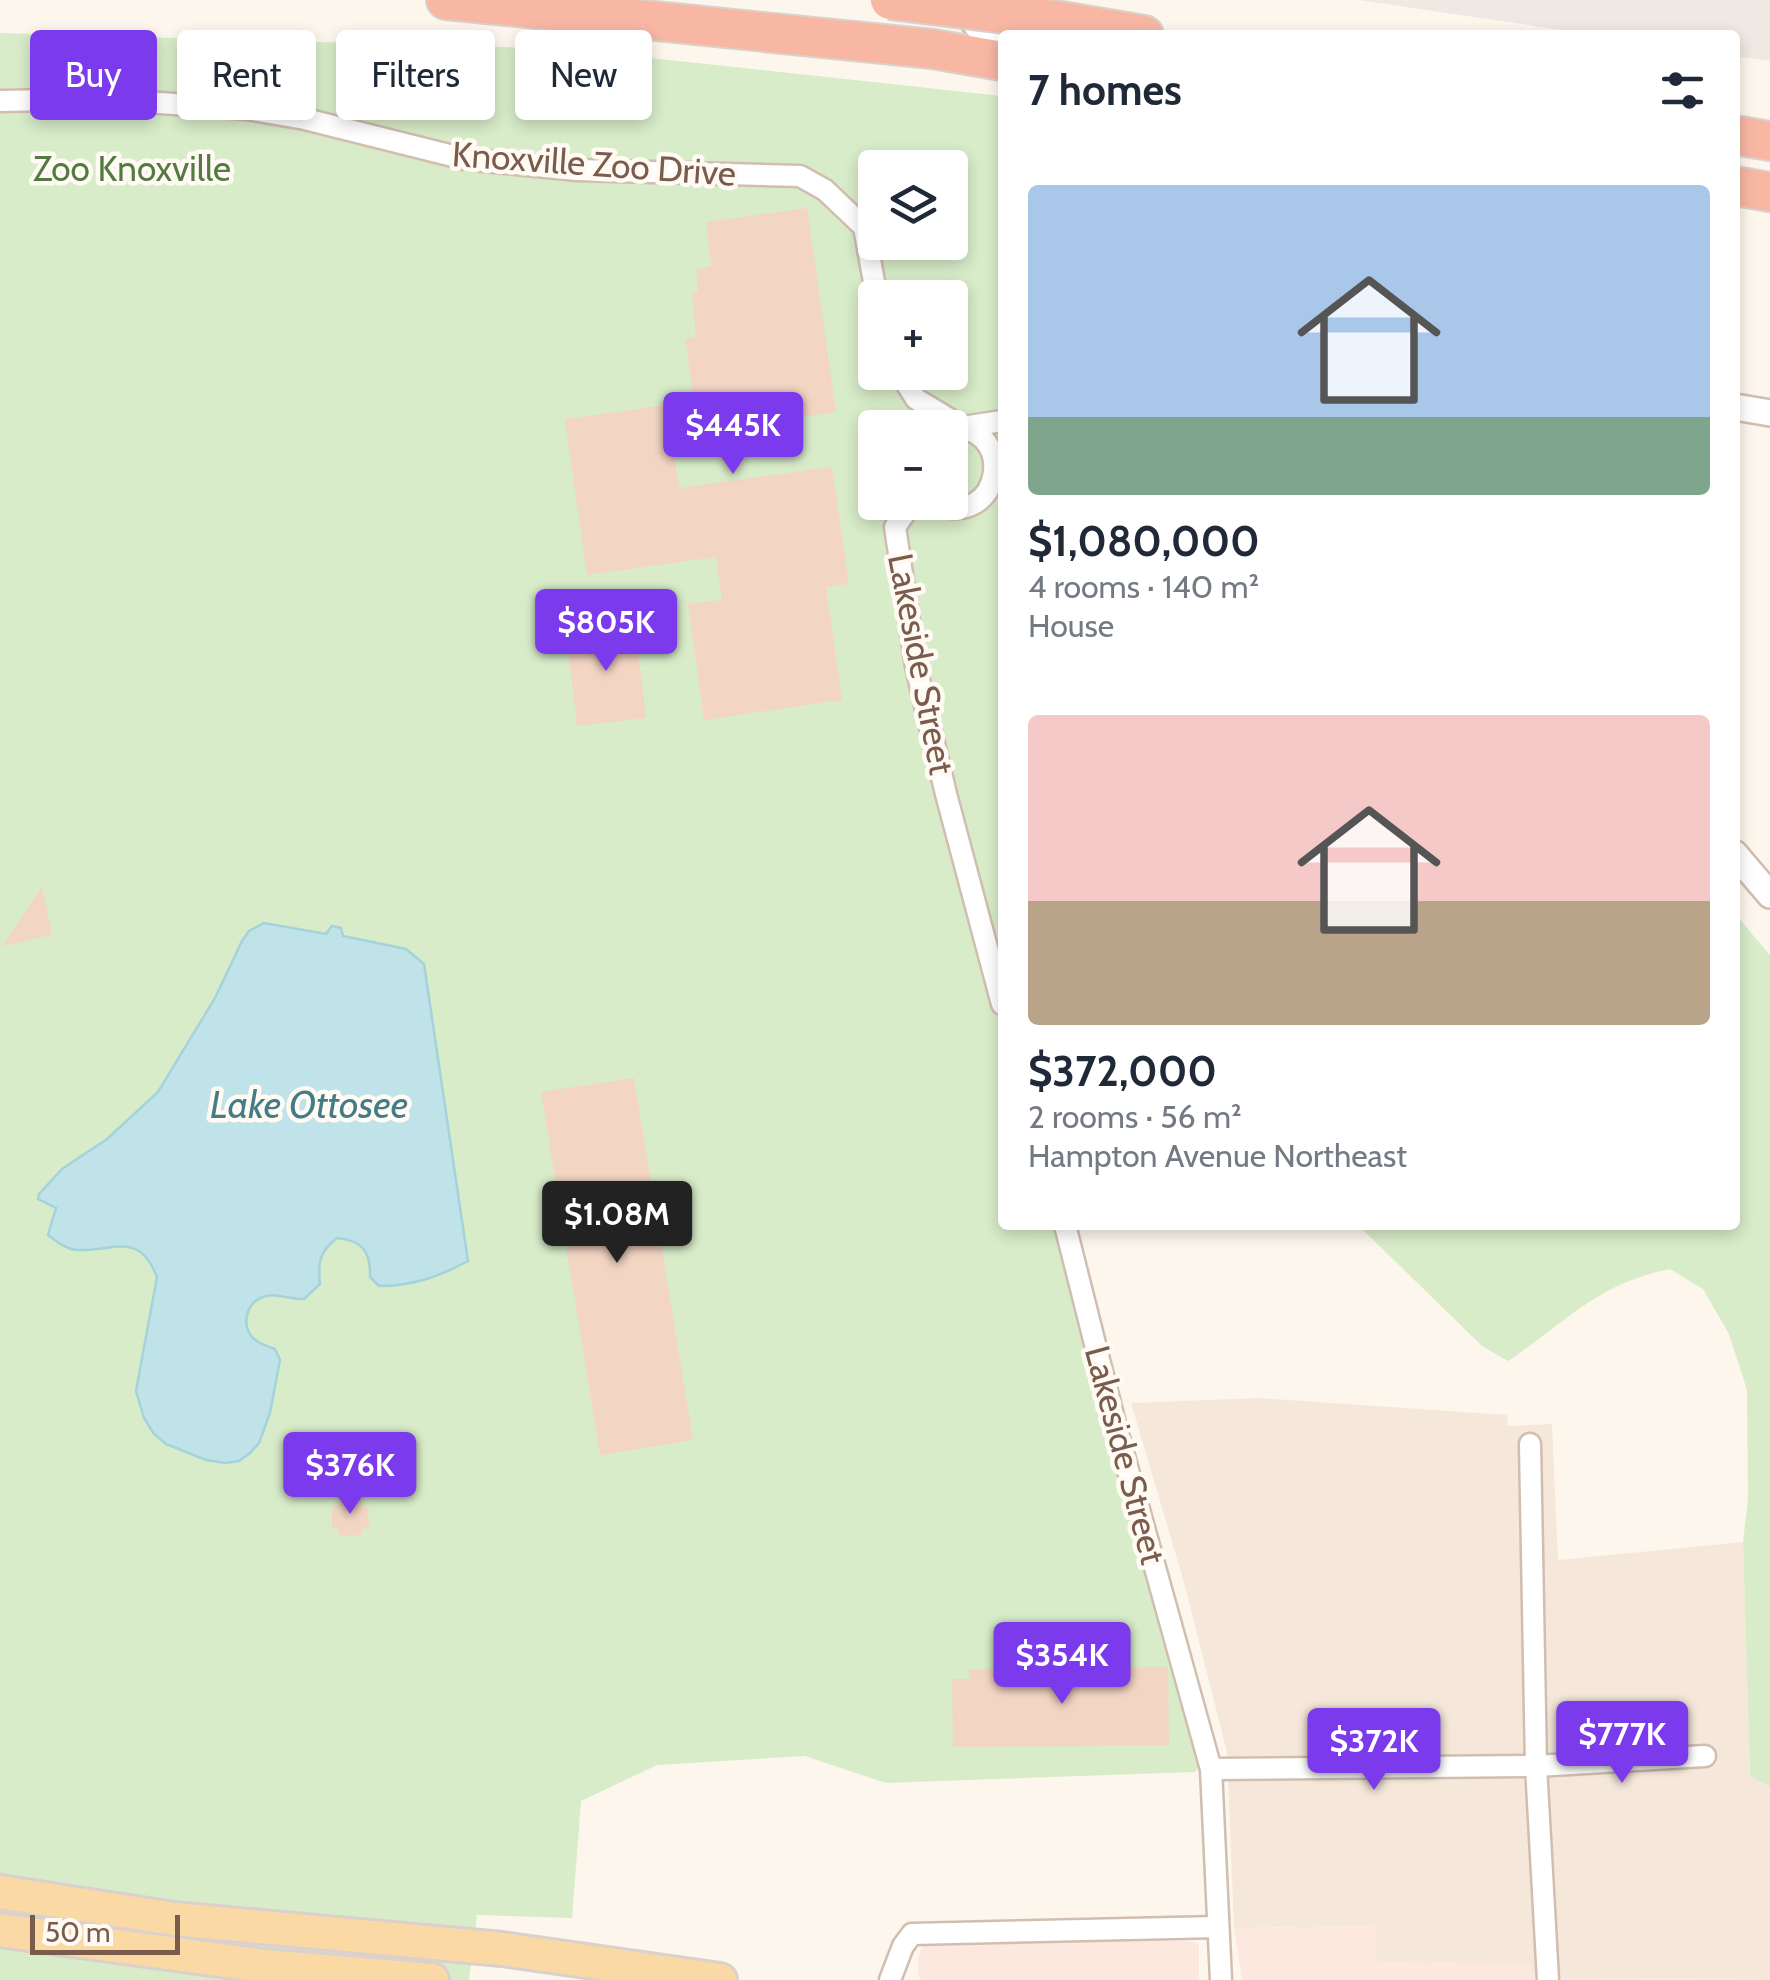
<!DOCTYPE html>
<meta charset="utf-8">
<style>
:root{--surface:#fff;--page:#f6f6f7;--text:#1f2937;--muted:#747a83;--accent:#7c3aed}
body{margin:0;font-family:Cabin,sans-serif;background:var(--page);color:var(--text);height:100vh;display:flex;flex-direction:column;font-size:38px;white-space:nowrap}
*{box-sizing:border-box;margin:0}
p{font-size:32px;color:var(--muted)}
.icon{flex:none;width:55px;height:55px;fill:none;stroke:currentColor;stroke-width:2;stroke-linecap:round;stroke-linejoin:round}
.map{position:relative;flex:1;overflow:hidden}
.panel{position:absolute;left:998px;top:30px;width:742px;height:1200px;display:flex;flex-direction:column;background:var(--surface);border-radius:10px;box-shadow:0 5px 15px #0003}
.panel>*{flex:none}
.hud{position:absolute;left:30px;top:30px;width:818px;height:90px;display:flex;gap:20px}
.fabs{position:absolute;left:858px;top:150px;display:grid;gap:20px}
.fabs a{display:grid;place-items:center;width:110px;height:110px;border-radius:10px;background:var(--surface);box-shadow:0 5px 15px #0003;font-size:50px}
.scale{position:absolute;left:30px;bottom:25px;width:150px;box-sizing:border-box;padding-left:10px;border:5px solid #7a5c4d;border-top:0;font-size:28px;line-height:35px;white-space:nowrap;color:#7a5c4d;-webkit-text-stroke:8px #fffaf3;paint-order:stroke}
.price{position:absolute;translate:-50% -85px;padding:0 22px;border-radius:10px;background:var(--accent);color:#fff;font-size:32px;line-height:65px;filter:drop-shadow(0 2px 5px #0008)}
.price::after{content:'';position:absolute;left:50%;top:60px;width:30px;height:22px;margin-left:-15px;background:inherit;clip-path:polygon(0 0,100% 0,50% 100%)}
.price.selected{background:#222;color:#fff}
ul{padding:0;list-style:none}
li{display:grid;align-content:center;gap:20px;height:530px;padding:0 30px}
li span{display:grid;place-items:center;height:310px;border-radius:10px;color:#555}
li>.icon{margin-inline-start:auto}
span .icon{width:180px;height:180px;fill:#fffc;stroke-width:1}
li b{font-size:42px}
h2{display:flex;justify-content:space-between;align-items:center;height:120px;padding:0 30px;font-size:42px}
.pill{padding:0 35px;border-radius:10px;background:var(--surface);box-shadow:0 5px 15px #0003;font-size:35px;line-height:90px}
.pill.selected{background:var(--accent);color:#fff}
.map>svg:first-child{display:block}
</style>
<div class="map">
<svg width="1770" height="1980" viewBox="0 0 1770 1980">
<rect width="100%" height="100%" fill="#fdf6ec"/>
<path fill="#f5e8da" d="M1259,1398L1507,1415L1508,1426L1552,1424L1558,1560L1743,1542L1750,1776L1770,1787V1980L1563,1979L1531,1977L1530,1965L1376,1962L1374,1926L1234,1928L1227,1752L1183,1579L1131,1403Z"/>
<g fill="#fde8e0">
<path d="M1374,1926L1377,1962L1530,1965L1531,1977L1669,1980H1242L1234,1928Z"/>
<path d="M1190,1941L1199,1944V1980H920L918,1972V1958L924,1942Z"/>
</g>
<path fill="#efe9e4" d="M1359,0H1770V61L1735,56V35H1595Z"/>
<g fill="#d8ecc9" fill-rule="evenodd">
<path d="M0,33L568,49L1002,96V1225H1065L1207,1753L1195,1772L886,1783L805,1756L657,1765L581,1801L572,1918L477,1915L469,1980H0ZM875,168H950V242H875ZM875,298H950V372H875ZM875,428H950V502H875Z"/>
<path d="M1735,914L1770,955V1787L1750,1776L1743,1542L1748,1499L1747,1390L1729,1334L1703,1289L1670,1269C1596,1284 1568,1321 1508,1361L1482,1346L1358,1225H1735Z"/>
</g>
<path fill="#bfe3e8" stroke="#a5d3da" stroke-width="2.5" d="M264,923L326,934L332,926L341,928L343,936L406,949L424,964L468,1261C438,1277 413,1286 379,1286L370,1277C371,1253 363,1240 337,1238C319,1252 318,1262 320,1284L304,1299C291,1300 276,1292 263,1297C246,1303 241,1325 253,1338C259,1344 267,1346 275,1349L280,1360L270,1413L259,1443L250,1453L239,1461L225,1463L206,1460L166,1444L154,1434L144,1418L136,1391L157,1277C139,1230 113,1252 76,1250C65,1249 56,1241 48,1235L56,1208L38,1199L39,1194L62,1169L107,1139L158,1092L215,998L242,941L249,931Z"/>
<g fill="#f3d5c3">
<path d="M807,208L836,412L671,435L679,488L832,467L849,584L826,587L842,700L704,720L688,604L722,600L716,557L587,575L565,419L694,401L685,339L696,337L692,294L698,292L696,270L711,266L706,222Z"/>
<path d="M635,623L646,718L577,726L566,631Z"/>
<path d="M42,887L52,935L2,946Z"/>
<path d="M634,1078L693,1440L600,1455L541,1092Z"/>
<path d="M339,1499H361L362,1507L368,1506L369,1529L362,1528L361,1535L340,1536L338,1529H332V1506L339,1505Z"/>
<path d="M1168,1667L1169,1745L953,1747L952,1679H969V1669Z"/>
</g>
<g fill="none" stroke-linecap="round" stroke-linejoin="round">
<g stroke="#d1beb0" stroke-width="25">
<g id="minor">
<path d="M0,101L102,99L247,109L305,119L465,159L577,170L800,176L825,190L864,227L877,298"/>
<path d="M899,372L916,399L963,427L1002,421"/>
<path d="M913,502L895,527L916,667L946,794L1002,1004"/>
<path d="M931,502C1004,536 1022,417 941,428"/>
<path d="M1065,1225L1116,1427L1211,1769L1221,1980"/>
<path d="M1530,1444L1536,1766L1548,1980"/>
<path d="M1211,1769L1536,1766L1705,1756"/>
<path d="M890,1980L903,1946L912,1934L1218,1927"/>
</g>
</g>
<g stroke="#d1beb0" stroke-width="30">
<g id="tertiary">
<path d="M959,5L1002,54"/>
<path d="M1735,407L1770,413"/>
<path d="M1735,854L1770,895"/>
</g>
</g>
<g stroke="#dad1cd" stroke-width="38">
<g id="primary">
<path d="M0,1892L174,1919L502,1949L720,1980"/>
<path d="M0,1930L264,1966L432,1980"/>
</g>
</g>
<g stroke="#dad1cd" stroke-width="42">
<g id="motorway">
<path d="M446,0L933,49L1002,61"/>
<path d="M1055,20L1144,35"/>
<path d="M1735,135L1770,141"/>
<path d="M1735,186L1770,192"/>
</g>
</g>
<use href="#minor" stroke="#fff" stroke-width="20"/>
<use href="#tertiary" stroke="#fff" stroke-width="25"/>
<use href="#primary" stroke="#fbd9a5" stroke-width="32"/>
<use href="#motorway" stroke="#f7b7a3" stroke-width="38"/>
<g stroke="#dad1cd" stroke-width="42" stroke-linecap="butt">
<path id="motorway-bridge" d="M890,0L1055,20"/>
</g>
<use href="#motorway-bridge" stroke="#f7b7a3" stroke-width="38"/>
</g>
<g text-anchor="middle" stroke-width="9" stroke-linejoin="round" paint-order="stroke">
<g font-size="35" fill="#7a5c4d" stroke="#fffaf3">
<text transform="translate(594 164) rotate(4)" y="12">Knoxville Zoo Drive</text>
<text transform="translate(921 664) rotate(79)" y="12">Lakeside Street</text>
<text transform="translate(1125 1455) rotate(75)" y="12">Lakeside Street</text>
</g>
<g font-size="35" fill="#537a41" stroke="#fffaf3">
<text x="132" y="181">Zoo Knoxville</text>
</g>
<g font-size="38" font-style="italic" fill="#437c86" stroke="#fffaf3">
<text x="309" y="1118">Lake Ottosee</text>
</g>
</g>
</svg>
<div class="fabs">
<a><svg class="icon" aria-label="layers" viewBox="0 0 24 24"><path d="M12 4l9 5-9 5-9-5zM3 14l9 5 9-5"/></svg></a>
<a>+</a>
<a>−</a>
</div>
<div class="scale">50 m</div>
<b class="price" style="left:733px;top:477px">$445K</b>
<b class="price" style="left:606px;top:674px">$805K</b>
<b class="price selected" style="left:617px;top:1266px">$1.08M</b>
<b class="price" style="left:350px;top:1517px">$376K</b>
<b class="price" style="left:1062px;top:1707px">$354K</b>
<b class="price" style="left:1622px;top:1786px">$777K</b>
<b class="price" style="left:1374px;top:1793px">$372K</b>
<div class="hud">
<a class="pill selected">Buy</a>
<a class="pill">Rent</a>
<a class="pill">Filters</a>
<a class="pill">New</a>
</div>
<section class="panel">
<h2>7 homes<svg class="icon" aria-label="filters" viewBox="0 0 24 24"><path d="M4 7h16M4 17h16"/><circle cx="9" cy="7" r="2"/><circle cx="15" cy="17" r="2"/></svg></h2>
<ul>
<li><span style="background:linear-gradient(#a9c7e8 75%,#7fa58c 0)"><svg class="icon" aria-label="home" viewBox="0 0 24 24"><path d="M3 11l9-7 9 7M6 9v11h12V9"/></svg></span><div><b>$1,080,000</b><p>4 rooms · 140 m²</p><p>House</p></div></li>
<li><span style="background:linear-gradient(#f6c9c9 60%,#b9a48a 0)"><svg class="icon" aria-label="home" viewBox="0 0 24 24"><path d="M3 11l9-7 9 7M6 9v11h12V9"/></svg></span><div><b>$372,000</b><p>2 rooms · 56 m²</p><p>Hampton Avenue Northeast</p></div></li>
</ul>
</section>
</div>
